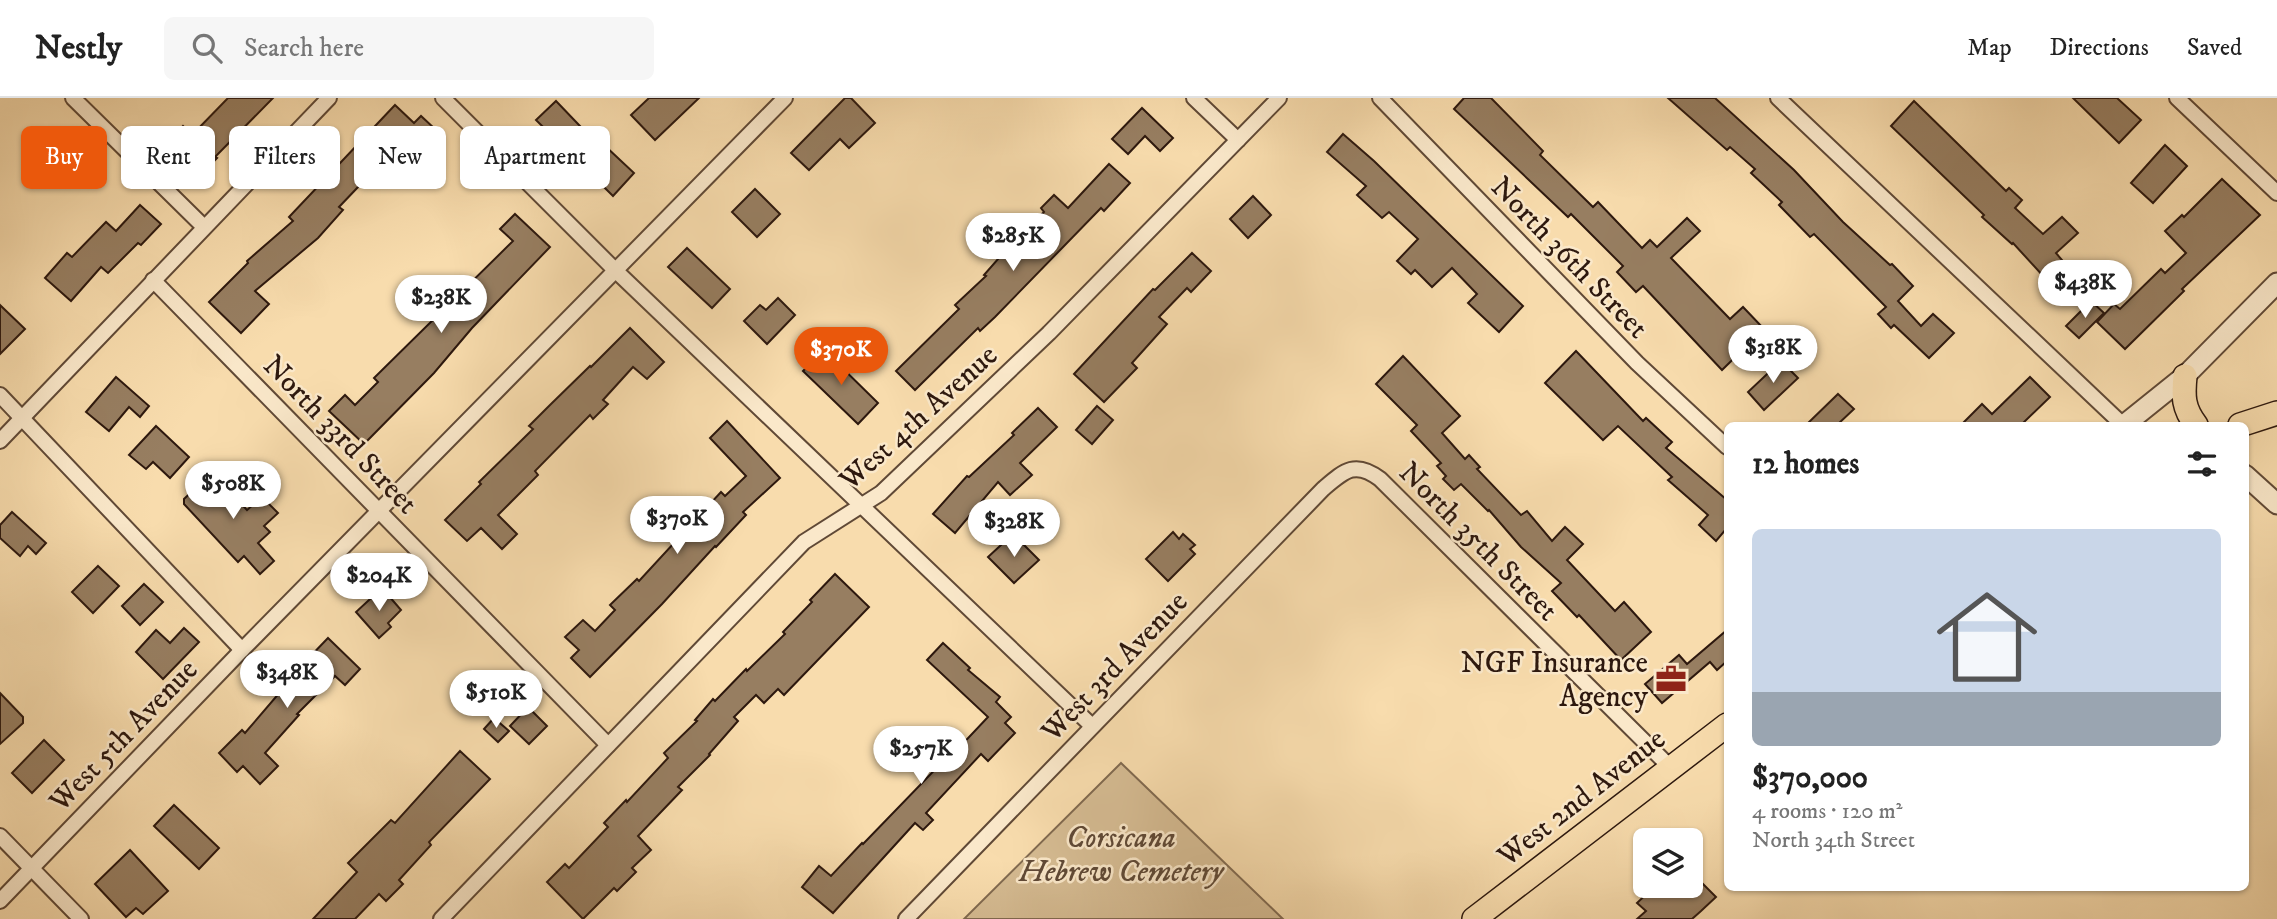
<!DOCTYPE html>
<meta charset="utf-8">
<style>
:root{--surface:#fff;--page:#f6f6f6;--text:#222;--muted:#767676;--line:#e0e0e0;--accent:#ea580c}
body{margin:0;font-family:"IM FELL DW Pica",serif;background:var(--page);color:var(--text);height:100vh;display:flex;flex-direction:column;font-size:26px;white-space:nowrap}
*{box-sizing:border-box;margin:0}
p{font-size:23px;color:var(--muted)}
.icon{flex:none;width:38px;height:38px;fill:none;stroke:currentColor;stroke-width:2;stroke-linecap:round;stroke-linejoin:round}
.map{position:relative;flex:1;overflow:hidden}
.drawer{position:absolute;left:1724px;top:324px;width:525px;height:469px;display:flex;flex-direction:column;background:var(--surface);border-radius:10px;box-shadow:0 2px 5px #0004}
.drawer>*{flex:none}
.hud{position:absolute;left:21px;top:28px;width:665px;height:63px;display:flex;gap:14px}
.fabs{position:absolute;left:1633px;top:730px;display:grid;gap:14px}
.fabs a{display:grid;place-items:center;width:70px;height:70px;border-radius:10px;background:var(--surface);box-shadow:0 2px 5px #0004;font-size:35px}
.price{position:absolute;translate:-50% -60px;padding:0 16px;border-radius:24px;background:#fff;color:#222;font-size:23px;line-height:46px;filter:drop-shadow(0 2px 4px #0008)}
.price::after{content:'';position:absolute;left:50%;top:42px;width:21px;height:16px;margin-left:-10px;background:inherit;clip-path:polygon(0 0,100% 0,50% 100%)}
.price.selected{background:var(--accent);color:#fff}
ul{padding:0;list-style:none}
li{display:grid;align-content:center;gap:14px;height:371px;padding:0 28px}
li+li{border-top:2px solid var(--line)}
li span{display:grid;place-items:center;height:217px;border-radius:10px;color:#555}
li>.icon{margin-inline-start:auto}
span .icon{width:126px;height:126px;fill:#fffc;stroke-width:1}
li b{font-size:30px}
h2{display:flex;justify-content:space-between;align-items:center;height:84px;padding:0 28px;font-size:30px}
.chip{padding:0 24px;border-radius:10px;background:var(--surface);box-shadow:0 2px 5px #0004;font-size:24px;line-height:63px}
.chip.selected{background:var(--accent);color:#fff}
header{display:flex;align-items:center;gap:42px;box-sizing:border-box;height:98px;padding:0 35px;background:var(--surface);border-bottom:2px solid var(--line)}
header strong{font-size:33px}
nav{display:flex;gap:38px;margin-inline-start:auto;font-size:24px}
.search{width:490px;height:63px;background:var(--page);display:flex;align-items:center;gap:18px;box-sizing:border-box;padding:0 24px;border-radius:10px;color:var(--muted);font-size:26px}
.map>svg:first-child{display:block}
</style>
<header>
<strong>Nestly</strong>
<div class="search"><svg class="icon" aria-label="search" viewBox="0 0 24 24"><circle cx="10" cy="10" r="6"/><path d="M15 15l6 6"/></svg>Search here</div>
<nav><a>Map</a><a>Directions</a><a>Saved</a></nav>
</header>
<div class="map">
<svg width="2277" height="821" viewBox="0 0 2277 821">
<rect width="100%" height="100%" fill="#f8dcad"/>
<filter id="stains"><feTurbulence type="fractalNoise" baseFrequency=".00286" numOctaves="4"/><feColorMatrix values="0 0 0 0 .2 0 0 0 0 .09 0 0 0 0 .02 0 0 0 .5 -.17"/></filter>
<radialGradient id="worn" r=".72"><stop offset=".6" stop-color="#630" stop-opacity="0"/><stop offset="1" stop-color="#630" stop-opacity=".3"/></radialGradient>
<path fill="#d5bb92" stroke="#816a50" stroke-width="2" d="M1121,665L1283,821H964Z"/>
<g fill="#977e61" stroke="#2d180e" stroke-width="2">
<path d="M228,0H273L215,59L217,60L196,82L163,50L183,28L192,37Z"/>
<path d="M649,0H699L655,42L631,17Z"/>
<path d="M845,0H851L875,25L849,50L840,41L809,72L791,55Z"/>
<path d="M1464,0H1491L1543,53L1540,57L1593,109L1598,104L1642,150L1650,142L1657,149L1687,120L1700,133L1671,160L1730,221L1743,209L1764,231L1722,272L1643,188L1636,194L1617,174L1623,168L1571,116L1568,119L1454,11Z"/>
<path d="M1668,0H1715L1794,72L1843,124L1890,167L1892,166L1913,188L1898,203L1921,228L1933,216L1954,235L1929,260L1894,227L1891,230L1878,216L1886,209L1814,136L1810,139L1779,107L1782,104L1751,75L1755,71L1730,49L1727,52Z"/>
<path d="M2073,0H2117L2141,22L2119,45Z"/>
<path d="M556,3L601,50L604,47L634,75L613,98L536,22Z"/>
<path d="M1914,3L2006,93L2009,90L2022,102L2015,110L2043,136L2062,119L2078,135L2056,155L2072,174L2054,190L2013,145L2012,146L1982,119L1984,117L1891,28Z"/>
<path d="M395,7L414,25L421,18L435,31L414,55L402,43L339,109L343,112L318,140L255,193L269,206L241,235L209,204L248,165L247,163L293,123L289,119Z"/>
<path d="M1142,10L1173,40L1160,53L1145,38L1128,56L1112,41Z"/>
<path d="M1343,36L1374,63L1523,208L1499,234L1468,205L1477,196L1452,170L1432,189L1415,172L1411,176L1397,163L1418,141L1389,114L1382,120L1357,97L1366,88L1327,54Z"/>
<path d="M2165,47L2187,68L2153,105L2131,85Z"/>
<path d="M1109,66L1130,85L1104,113L1101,110L995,219L980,233L978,230L915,292L896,273L959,211L955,207L986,178L984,177L1013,144L1044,114L1041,110L1054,97L1068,110Z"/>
<path d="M2222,81L2260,117L2182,191L2184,193L2125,251L2097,224L2114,206L2120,211L2161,171L2165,175L2186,155L2165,133L2182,117L2184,119Z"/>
<path d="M755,91L780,116L757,139L732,114Z"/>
<path d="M1253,98L1271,117L1248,140L1230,121Z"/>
<path d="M140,107L161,126L141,147L138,145L108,175L101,169L71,203L45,180L67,155L72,159L106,124L116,133Z"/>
<path d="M515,116L550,149L472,230L434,275L364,346L329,313L345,297L355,307L378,284L374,280L513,143L500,131Z"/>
<path d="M687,150L730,191L712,210L668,169Z"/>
<path d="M1192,155L1211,173L1191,194L1187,190L1159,219L1167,226L1132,265L1137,270L1104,304L1074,276L1153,191L1155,192Z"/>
<path d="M778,200L795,217L767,246L744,223L760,207L766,212Z"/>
<path d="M2091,203L2104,215L2079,240L2066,228Z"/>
<path d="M0,207L25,231L0,256Z"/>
<path d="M630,230L664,264L647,281L633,269L603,302L608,306L593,321L590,317L535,373L538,377L498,417L517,436L502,451L481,430L467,443L445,422L481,386L479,384L533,331L529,328L550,307L590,268L591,269Z"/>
<path d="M824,252L878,305L858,326L803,273Z"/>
<path d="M1576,253L1643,323L1646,320L1672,344L1666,350L1727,402V430L1716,443L1699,427L1708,417L1668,382L1672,379L1618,328L1603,342L1545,285Z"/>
<path d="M1403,258L1460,318L1442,335L1465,361L1469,357L1480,369L1477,371L1521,417L1527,413L1552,443L1565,429L1583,446L1567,462L1615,513L1624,504L1651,534L1621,562L1579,517L1577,519L1552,493L1561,485L1521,449L1489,412L1488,413L1461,386L1454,392L1443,381L1446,378L1437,368L1441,365L1411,333L1417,327L1376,286Z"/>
<path d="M1781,263L1798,280L1764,312L1748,294Z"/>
<path d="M116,279L149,308L140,319L129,309L109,333L86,314Z"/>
<path d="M2030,279L2050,299L2021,327H1961L1982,306L1992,316Z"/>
<path d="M1838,296L1854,311L1837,327H1806Z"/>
<path d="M1097,308L1113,322L1092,346L1076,332Z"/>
<path d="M1038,310L1057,329L1020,365L1032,377L1010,397L998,384L955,435L933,416L967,378L969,379L1014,337L1012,335Z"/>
<path d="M727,323L780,380L743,414L746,417L716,449L715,448L662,506L590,579L571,560L579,552L565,539L583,522L595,533L615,512L610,507L637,481L639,483L721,394L725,398L746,378L710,340Z"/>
<path d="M156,328L189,359L170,380L153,364L146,371L129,357Z"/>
<path d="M212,375L247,412L262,399L278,415L264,428L270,434L258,445L274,463L260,476L244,458L238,464L184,406V401Z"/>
<path d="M12,414L46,445L36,456L28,448L20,458L0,440V427Z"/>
<path d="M1173,434L1179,441L1183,436L1195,447L1190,451L1195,456L1168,483L1146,461Z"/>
<path d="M1013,436L1039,462L1014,485L988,459Z"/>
<path d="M98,468L119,488L93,515L72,494Z"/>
<path d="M835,476L869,509L784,597L778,591L764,605L756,597L734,619L738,623L709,656L710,657L678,689L682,692L638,738L651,752L632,770L636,774L617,793L614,790L583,821L547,784L565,766L569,770L608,729L604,725L626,702L627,704L668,660L664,655L697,623L695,622L713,601L715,603L746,571L747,573L785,536L783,534L812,504L810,502Z"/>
<path d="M144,486L163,504L140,527L122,508Z"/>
<path d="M382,490L401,512L388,525L391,529L379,540L356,514Z"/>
<path d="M184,530L199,544L163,581L136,554L156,532L170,545Z"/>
<path d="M1727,532V563L1717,572L1710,564L1662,605L1645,586L1679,557L1687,566Z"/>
<path d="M328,540L360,571L345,587L335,578L297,616L299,617L265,655L278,668L260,686L243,668L237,674L219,655L242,632L245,635L281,593L279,591Z"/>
<path d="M943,545L970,570L968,572L1000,599L996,604L1011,619L1005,625L1015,635L988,663L981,656L926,715L933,722L923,732L915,725L833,815L802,789L819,768L831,778L862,745L863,746L953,653L955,654L988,619L927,562Z"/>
<path d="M0,595L23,619V625L0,646Z"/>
<path d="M528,609L547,628L529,646L510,628Z"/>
<path d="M494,620L509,633L498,644L484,631Z"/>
<path d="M44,642L64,662L32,695L12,675Z"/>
<path d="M460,653L490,681L429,744L431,747L399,782L403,786L386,803L379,796L355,821H313L357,774L348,765L391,722L395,725Z"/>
<path d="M174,707L219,750L199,771L154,728Z"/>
<path d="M130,752L168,793L143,816L136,810L126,819L95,786Z"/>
<path d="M1690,773L1716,799L1701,813L1692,821H1637L1646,813L1637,805L1655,788H1690Z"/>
</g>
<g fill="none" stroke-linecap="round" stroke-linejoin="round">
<g stroke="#604936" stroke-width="18">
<g id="minor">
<path d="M73,0L204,129"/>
<path d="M443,0L616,173L1092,628"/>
<path d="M1194,0L1238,42"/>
<path d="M1380,0L1637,265L1727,349"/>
<path d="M1778,0L2123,327"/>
<path d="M2177,0L2277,95"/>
<path d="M153,182L608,647"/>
<path d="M0,297L242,552"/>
<path d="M0,343L329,0"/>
<path d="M0,738L81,821"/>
<path d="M0,803L242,552L785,0"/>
<path d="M441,821L804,444L881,395L1049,235L1279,0"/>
<path d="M906,821L1323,391C1344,373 1355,362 1380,381L1670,669"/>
</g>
</g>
<g stroke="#604936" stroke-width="23">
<g id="tertiary">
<path d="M2124,327L2185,278L2277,185"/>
<path d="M2245,377L2277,406"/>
</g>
</g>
<g stroke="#2d180e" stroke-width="26">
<g id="primary">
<path d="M2185,278C2183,298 2183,310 2196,327"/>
<path d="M2240,327L2277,315"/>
<path d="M1474,821L1727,627"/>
</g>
</g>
<use href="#minor" stroke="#fae8ca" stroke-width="14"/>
<use href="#tertiary" stroke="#fae8ca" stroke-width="19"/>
<use href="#primary" stroke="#f8dcad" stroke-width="23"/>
</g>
<defs>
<g id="office-bare" transform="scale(2.415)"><path d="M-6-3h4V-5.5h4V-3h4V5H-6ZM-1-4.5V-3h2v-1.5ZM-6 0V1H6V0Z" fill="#8f2418" stroke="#fae8ca" stroke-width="2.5" paint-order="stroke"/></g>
</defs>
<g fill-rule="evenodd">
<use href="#office-bare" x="1671" y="581"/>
</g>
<g text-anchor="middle" stroke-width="5" stroke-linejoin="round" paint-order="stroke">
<g font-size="30" fill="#2d180e" stroke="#fae8ca">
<text transform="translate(1570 159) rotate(46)" y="10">North 36th Street</text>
<text transform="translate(918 319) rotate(-42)" y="10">West 4th Avenue</text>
<text transform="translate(341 336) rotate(46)" y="10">North 33rd Street</text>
<text transform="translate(1479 443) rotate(45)" y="10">North 35th Street</text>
<text transform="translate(1114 568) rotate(-46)" y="10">West 3rd Avenue</text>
<text transform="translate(123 637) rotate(-46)" y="10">West 5th Avenue</text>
<text transform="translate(1581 699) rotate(-38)" y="10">West 2nd Avenue</text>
</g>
<g font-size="30" fill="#2d180e" stroke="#fae8ca" text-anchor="end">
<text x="1648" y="574">NGF Insurance<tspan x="1648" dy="34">Agency</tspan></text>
</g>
<g font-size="30" font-style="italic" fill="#5f4936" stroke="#fae8ca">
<text x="1121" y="749">Corsicana<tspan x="1121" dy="34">Hebrew Cemetery</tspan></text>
</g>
</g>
<rect width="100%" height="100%" filter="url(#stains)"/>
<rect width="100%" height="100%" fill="url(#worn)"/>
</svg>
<div class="fabs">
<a><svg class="icon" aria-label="layers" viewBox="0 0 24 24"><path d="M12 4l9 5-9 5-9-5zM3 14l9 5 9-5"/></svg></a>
</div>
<b class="price" style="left:1013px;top:175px">$285K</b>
<b class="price" style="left:2085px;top:222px">$438K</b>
<b class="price" style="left:441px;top:237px">$238K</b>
<b class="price" style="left:1773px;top:287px">$318K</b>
<b class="price selected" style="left:841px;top:289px">$370K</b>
<b class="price" style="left:233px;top:423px">$508K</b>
<b class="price" style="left:677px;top:458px">$370K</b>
<b class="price" style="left:1014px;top:461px">$328K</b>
<b class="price" style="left:379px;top:515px">$204K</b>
<b class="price" style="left:287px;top:612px">$348K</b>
<b class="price" style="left:496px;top:632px">$510K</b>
<b class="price" style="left:921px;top:688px">$257K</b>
<div class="hud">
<a class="chip selected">Buy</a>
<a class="chip">Rent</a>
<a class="chip">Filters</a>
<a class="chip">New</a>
<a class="chip">Apartment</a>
</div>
<section class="drawer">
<h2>12 homes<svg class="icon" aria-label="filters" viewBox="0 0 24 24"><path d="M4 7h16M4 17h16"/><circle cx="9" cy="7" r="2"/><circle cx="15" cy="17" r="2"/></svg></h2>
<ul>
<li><span style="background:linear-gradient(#c9d6e8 75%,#9aa5b1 0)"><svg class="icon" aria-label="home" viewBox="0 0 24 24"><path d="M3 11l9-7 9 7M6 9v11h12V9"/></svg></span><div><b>$370,000</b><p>4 rooms · 120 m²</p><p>North 34th Street</p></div></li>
</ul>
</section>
</div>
